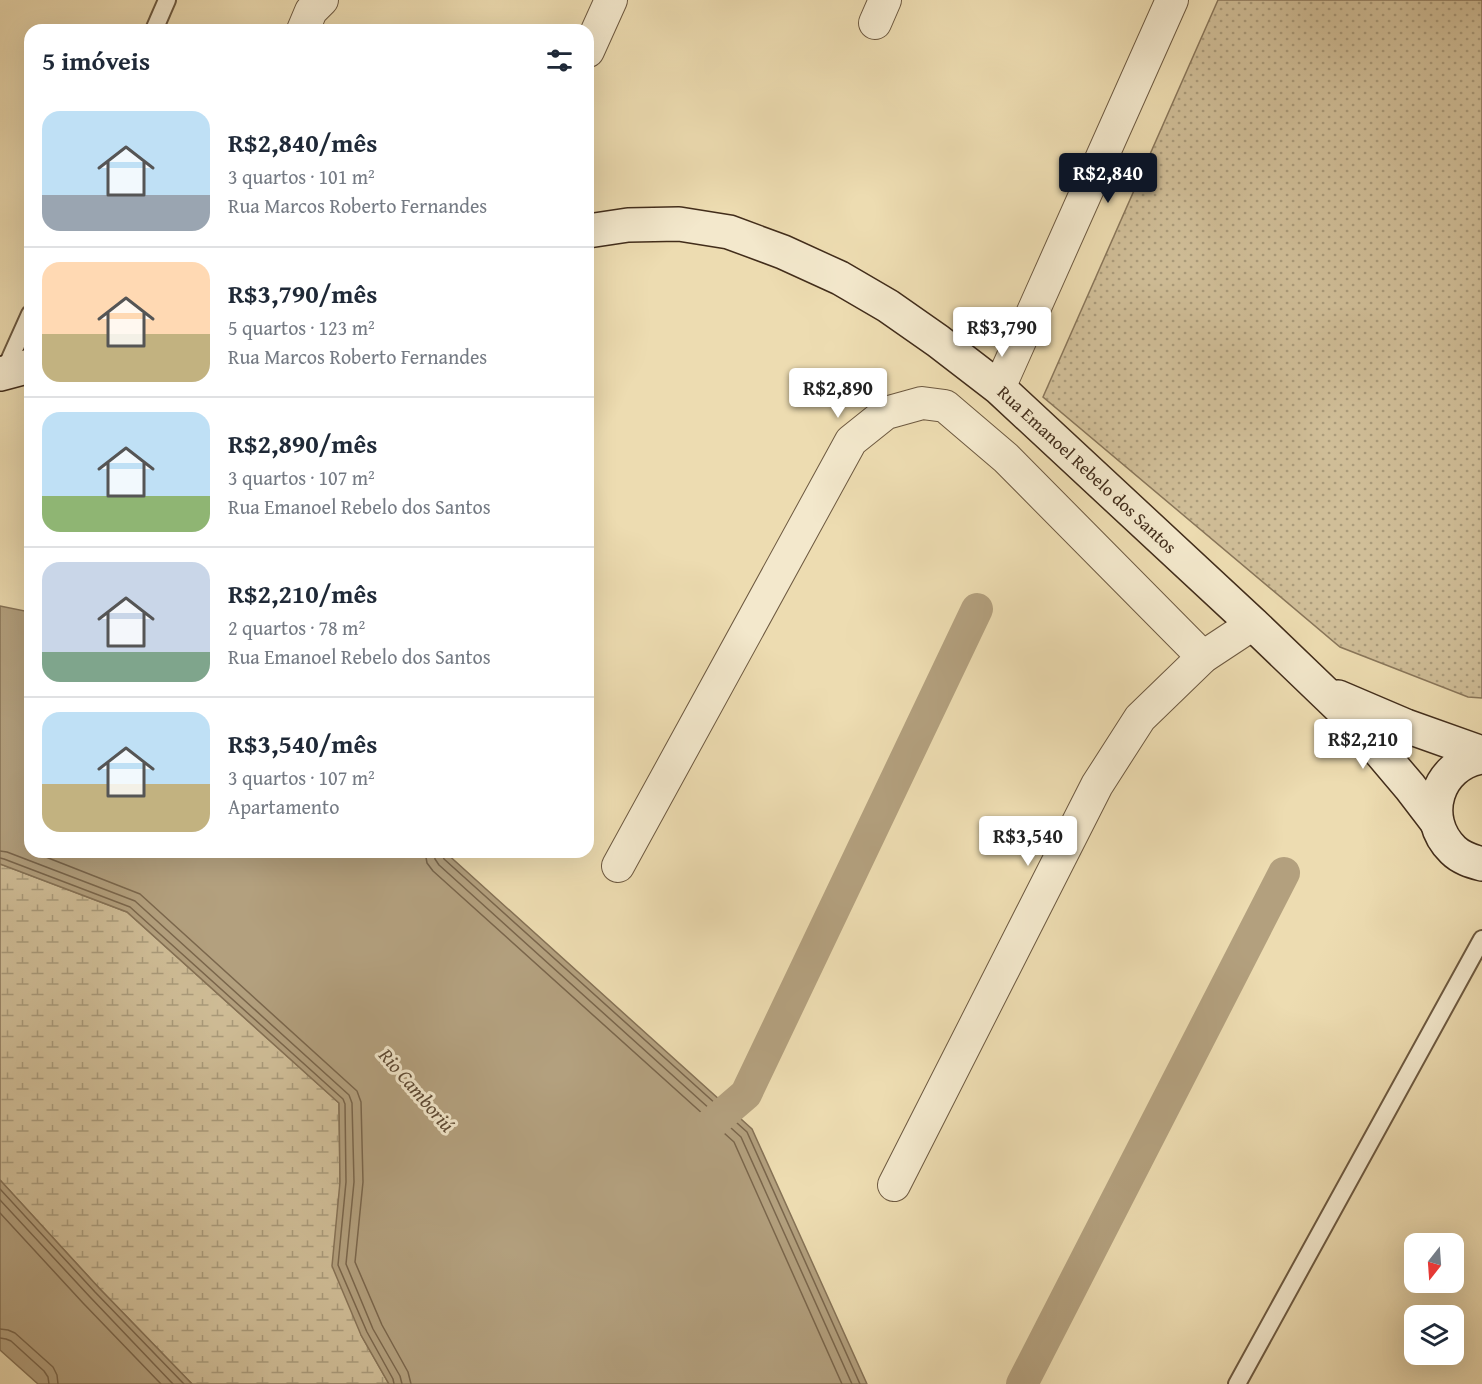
<!DOCTYPE html>
<html lang="pt">
<meta charset="utf-8">
<style>
:root{--surface:#fff;--page:#f6f6f7;--text:#1f2937;--muted:#747a83;--line:#e0e1e3;--accent:#111827}
body{margin:0;font-family:"Gentium Book Plus",serif;background:var(--page);color:var(--text);height:100vh;display:flex;flex-direction:column;font-size:22px;white-space:nowrap}
*{box-sizing:border-box;margin:0}
p{font-size:20px;color:var(--muted)}
.icon{flex:none;width:33px;height:33px;fill:none;stroke:currentColor;stroke-width:2;stroke-linecap:round;stroke-linejoin:round}
.map{position:relative;flex:1;overflow:hidden}
.side{position:absolute;left:24px;top:24px;width:570px;height:834px;display:flex;flex-direction:column;background:var(--surface);border-radius:18px;box-shadow:0 6px 24px #0002}
.side>*{flex:none}
.needle{width:39px;rotate:197deg}
.controls{position:absolute;left:1404px;top:1233px;display:grid;gap:12px}
.controls a{display:grid;place-items:center;width:60px;height:60px;border-radius:12px;background:var(--surface);box-shadow:0 6px 24px #0002;font-size:30px}
.price{position:absolute;translate:-50% -51px;padding:0 14px;border-radius:6px;background:#fff;color:#222;font-size:20px;line-height:39px;filter:drop-shadow(0 2px 3px #0008)}
.price::after{content:'';position:absolute;left:50%;top:36px;width:18px;height:14px;margin-left:-9px;background:inherit;clip-path:polygon(0 0,100% 0,50% 100%)}
.price.on{background:var(--accent);color:#fff}
ul{padding:0;list-style:none}
li{display:flex;align-items:center;gap:18px;height:150px;padding:0 18px}
li+li{border-top:2px solid var(--line)}
li span{display:grid;place-items:center;flex:none;width:168px;height:120px;border-radius:18px;color:#555}
li>.icon{margin-inline-start:auto}
span .icon{width:72px;height:72px;fill:#fffc;stroke-width:1}
li b{font-size:26px}
h2{display:flex;justify-content:space-between;align-items:center;height:72px;padding:0 18px;font-size:26px}
.map>svg:first-child{display:block}
</style>
<div class="map">
<svg width="1482" height="1384" viewBox="0 0 1482 1384">
<defs>
<pattern id="grass-dots" width="8" height="8" patternUnits="userSpaceOnUse" patternTransform="scale(1.5)"><rect width="8" height="8" fill="#d0be98"/><path d="M2 2h.1M6 6h.1" fill="none" stroke="#aa9b7b" stroke-width="1.8" stroke-linecap="round"/></pattern>
<pattern id="wetland-marsh" width="20" height="14" patternUnits="userSpaceOnUse" patternTransform="scale(1.5)"><rect width="20" height="14" fill="#d0be98"/><path d="M1 5h8M5 5V1M11 12h8M15 12V8" fill="none" stroke="#aa9b7b"/></pattern>
</defs>
<rect width="100%" height="100%" fill="#eddcb1"/>
<filter id="stains"><feTurbulence type="fractalNoise" baseFrequency=".00333" numOctaves="4"/><feColorMatrix values="0 0 0 0 .2 0 0 0 0 .09 0 0 0 0 .02 0 0 0 .5 -.17"/></filter>
<radialGradient id="worn" r=".72"><stop offset=".6" stop-color="#630" stop-opacity="0"/><stop offset="1" stop-color="#630" stop-opacity=".3"/></radialGradient>
<path fill="url(#grass-dots)" stroke="#89765a" stroke-width="1.5" d="M1218,0H1482V698L1468,697L1340,647L1043,397Z"/>
<path fill="url(#wetland-marsh)" stroke="#89765a" stroke-width="1.5" d="M0,864L127,912L339,1103L340,1182L361,1335L389,1384H192L99,1288L0,1180Z"/>
<g fill="#b3a07e" stroke="#867256" stroke-width="1.5">
<path d="M0,606L30,612V852H445L752,1129L867,1384H389L361,1335L332,1266L340,1182L339,1103L127,912L0,864Z"/>
<path d="M0,1180L99,1288L192,1384H38L0,1350Z"/>
</g>
<g fill="none" stroke-linecap="round" stroke-linejoin="round">
<g stroke="#7a664c" stroke-width="1.5">
<path d="M0,851L7,852L135,901L349,1095L352,1103L354,1182L346,1264L373,1329L400,1376L402,1384"/>
<path d="M33,852L140,894L357,1091L361,1102L363,1182L355,1262L382,1325L408,1372L411,1384"/>
<path d="M425,852L427,863L433,871L734,1142L842,1384"/>
<path d="M434,852L435,859L439,865L741,1137L852,1384"/>
<path d="M441,852L444,859L747,1132L860,1384"/>
<path d="M0,858L4,859L130,907L343,1099L345,1104L346,1182L338,1265L367,1332L393,1379L394,1384"/>
<path d="M0,1189L95,1292L184,1384"/>
<path d="M0,1200L90,1297L173,1384"/>
<path d="M0,1213L83,1303L161,1384"/>
<path d="M0,1329L8,1330L15,1333L53,1367L57,1375L58,1384"/>
<path d="M0,1338L6,1339L11,1341L44,1371L48,1377L49,1384"/>
</g>
<g stroke="#b3a07e" stroke-width="32">
<path d="M696,1137L746,1094L977,609"/>
<path d="M1022,1384L1284,873"/>
</g>
<g stroke="#6d5940" stroke-width="20">
<g id="lane">
<path d="M154,30L167,0"/>
<path d="M4,372L30,314"/>
<path d="M1237,1384L1482,939"/>
</g>
</g>
<g stroke="#6d5940" stroke-width="34">
<g id="street">
<path d="M875,23L885,0"/>
<path d="M303,30L311,11L322,0"/>
<path d="M588,51L611,0"/>
<path d="M999,388L1172,0"/>
<path d="M618,866L851,441L886,413L922,403L945,406L1006,458L1203,657"/>
<path d="M894,1185L1097,785L1140,718L1203,657L1253,624"/>
</g>
</g>
<g stroke="#422d1b" stroke-width="36">
<g id="secondary">
<path id="s1" d="M588,231L628,225L679,224L729,232L783,252L840,278L888,306L938,341L999,388L1253,624L1354,721L1410,787L1436,821"/>
<path d="M0,374L30,366"/>
<path d="M1338,697L1406,726L1482,753"/>
<path d="M1482,757C1437,764 1420,818 1453,850C1461,858 1471,861 1482,864"/>
</g>
</g>
<use href="#lane" stroke="#f3e8cc" stroke-width="16"/>
<use href="#street" stroke="#f3e8cc" stroke-width="32"/>
<use href="#secondary" stroke="#f3e8cc" stroke-width="33"/>
</g>
<g text-anchor="middle" stroke-width="6" stroke-linejoin="round" paint-order="stroke">
<g font-size="18" fill="#422d1b" stroke="#f3e8cc">
<text dy="6" stroke="none"><textPath href="#s1" startOffset="576">Rua Emanoel Rebelo dos Santos</textPath></text>
</g>
<g font-size="20" font-style="italic" fill="#5e4a34" stroke="#f3e8cc">
<text transform="translate(417 1090) rotate(49)" y="7">Rio Camboriú</text>
</g>
</g>
<rect width="100%" height="100%" filter="url(#stains)"/>
<rect width="100%" height="100%" fill="url(#worn)"/>
</svg>
<div class="controls">
<a><svg class="needle" viewBox="-14 -14 28 28"><path d="M0-13l5 13h-10z" fill="#e53935"/><path d="M0 13l5-13h-10z" fill="#747a83"/></svg></a>
<a><svg class="icon" aria-label="layers" viewBox="0 0 24 24"><path d="M12 4l9 5-9 5-9-5zM3 14l9 5 9-5"/></svg></a>
</div>
<b class="price on" style="left:1108px;top:204px">R$2,840</b>
<b class="price" style="left:1002px;top:358px">R$3,790</b>
<b class="price" style="left:838px;top:419px">R$2,890</b>
<b class="price" style="left:1363px;top:770px">R$2,210</b>
<b class="price" style="left:1028px;top:867px">R$3,540</b>
<section class="side">
<h2>5 imóveis<svg class="icon" aria-label="filters" viewBox="0 0 24 24"><path d="M4 7h16M4 17h16"/><circle cx="9" cy="7" r="2"/><circle cx="15" cy="17" r="2"/></svg></h2>
<ul>
<li><span style="background:linear-gradient(#bfe0f5 70%,#9aa5b1 0)"><svg class="icon" aria-label="home" viewBox="0 0 24 24"><path d="M3 11l9-7 9 7M6 9v11h12V9"/></svg></span><div><b>R$2,840/mês</b><p>3 quartos · 101 m²</p><p>Rua Marcos Roberto Fernandes</p></div></li>
<li><span style="background:linear-gradient(#ffd9b3 60%,#c2b280 0)"><svg class="icon" aria-label="home" viewBox="0 0 24 24"><path d="M3 11l9-7 9 7M6 9v11h12V9"/></svg></span><div><b>R$3,790/mês</b><p>5 quartos · 123 m²</p><p>Rua Marcos Roberto Fernandes</p></div></li>
<li><span style="background:linear-gradient(#bfe0f5 70%,#8fb573 0)"><svg class="icon" aria-label="home" viewBox="0 0 24 24"><path d="M3 11l9-7 9 7M6 9v11h12V9"/></svg></span><div><b>R$2,890/mês</b><p>3 quartos · 107 m²</p><p>Rua Emanoel Rebelo dos Santos</p></div></li>
<li><span style="background:linear-gradient(#c9d6e8 75%,#7fa58c 0)"><svg class="icon" aria-label="home" viewBox="0 0 24 24"><path d="M3 11l9-7 9 7M6 9v11h12V9"/></svg></span><div><b>R$2,210/mês</b><p>2 quartos · 78 m²</p><p>Rua Emanoel Rebelo dos Santos</p></div></li>
<li><span style="background:linear-gradient(#bfe0f5 60%,#c2b280 0)"><svg class="icon" aria-label="home" viewBox="0 0 24 24"><path d="M3 11l9-7 9 7M6 9v11h12V9"/></svg></span><div><b>R$3,540/mês</b><p>3 quartos · 107 m²</p><p>Apartamento</p></div></li>
</ul>
</section>
</div>
